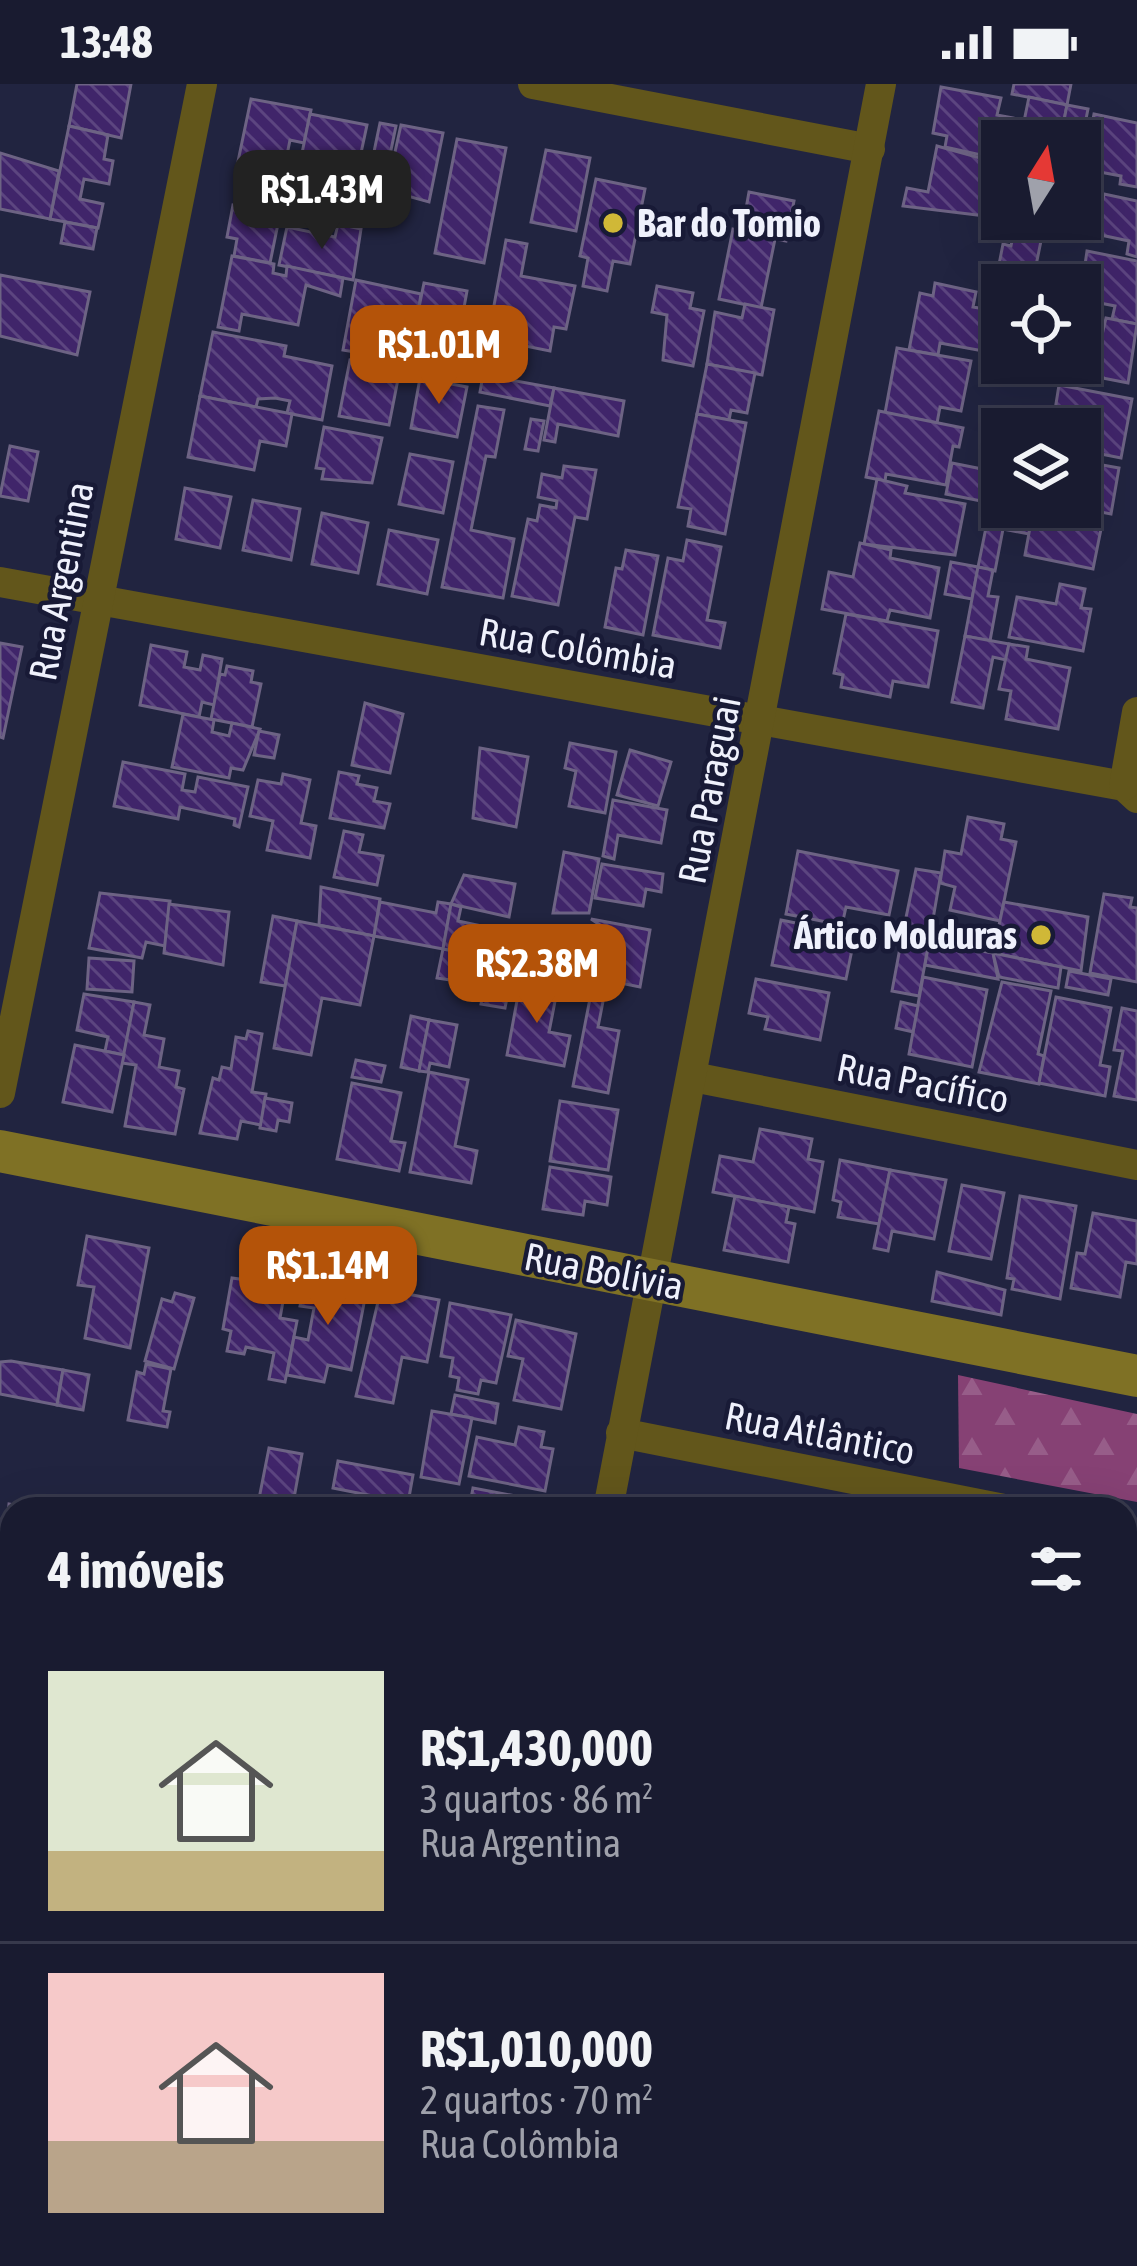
<!DOCTYPE html>
<html lang="pt">
<meta charset="utf-8">
<style>
:root{--surface:#191b30;--page:#26283c;--text:#f1f3f6;--muted:#9fa1ab;--line:#37394c;--accent:#b45309}
body{margin:0;font-family:"Asap Condensed",sans-serif;background:var(--page);color:var(--text);height:100vh;display:flex;flex-direction:column;font-size:45px;white-space:nowrap}
*{box-sizing:border-box;margin:0}
p{font-size:39px;color:var(--muted)}
.icon{flex:none;width:66px;height:66px;fill:none;stroke:currentColor;stroke-width:2;stroke-linecap:round;stroke-linejoin:round}
.map{position:relative;flex:1;overflow:hidden}
.sheet{position:absolute;left:0px;top:1413px;width:1137px;height:771px;display:flex;flex-direction:column;background:var(--surface);border-radius:36px 36px 0 0;box-shadow:0 12px 48px #0002,0 0 0 3px var(--line)}
.sheet>*{flex:none}
.needle{width:78px;rotate:11deg}
.fabs{position:absolute;left:981px;top:36px;display:grid;gap:24px}
.fabs a{display:grid;place-items:center;width:120px;height:120px;border-radius:0px;background:var(--surface);box-shadow:0 12px 48px #0002,0 0 0 3px var(--line);font-size:60px}
.price{position:absolute;translate:-50% -102px;padding:0 27px;border-radius:24px;background:var(--accent);color:#fff;font-size:39px;line-height:78px;filter:drop-shadow(0 3px 6px #0008)}
.price::after{content:'';position:absolute;left:50%;top:72px;width:36px;height:27px;margin-left:-18px;background:inherit;clip-path:polygon(0 0,100% 0,50% 100%)}
.price.selected{background:#222;color:#fff}
ul{padding:0;list-style:none}
li{display:flex;align-items:center;gap:36px;height:300px;padding:0 48px}
li+li{border-top:3px solid var(--line)}
li span{display:grid;place-items:center;flex:none;width:336px;height:240px;border-radius:0px;color:#555}
li>.icon{margin-inline-start:auto}
span .icon{width:144px;height:144px;fill:#fffc;stroke-width:1}
li b{font-size:51px}
h2{display:flex;justify-content:space-between;align-items:center;height:144px;padding:0 48px;font-size:51px}
.status{display:flex;justify-content:space-between;align-items:center;height:84px;padding:0 60px;background:var(--surface);direction:ltr}
.status svg{height:33px;fill:currentColor}
.map>svg:first-child{display:block}
</style>
<div class="status"><b>13:48</b><svg viewBox="0 0 49 12"><path d="M0 12V9h3v3zM5 12V6h3v6zM10 12V3h3v9zM15 12V0h3v12zM26 1h20v11H26zM47 4h2v5h-2z"/></svg></div>
<div class="map">
<svg width="1137" height="2182" viewBox="0 0 1137 2182">
<defs>
<pattern id="forest-firs" width="22" height="20" patternUnits="userSpaceOnUse" patternTransform="scale(3)"><rect width="22" height="20" fill="#864174"/><path d="M5 1l3.5 6h-7zM16 11l3.5 6h-7z" fill="#975d89"/></pattern>
<pattern id="building-back-hatch" width="6" height="6" patternUnits="userSpaceOnUse" patternTransform="scale(3)"><rect width="6" height="6" fill="#40256a"/><path d="M-1 5l2 2M0 0l6 6M5-1l2 2" fill="none" stroke="#5c4580"/></pattern>
</defs>
<rect width="100%" height="100%" fill="#212440"/>
<path fill="url(#forest-firs)" d="M958,1291L1137,1330V1418L959,1384Z"/>
<g fill="url(#building-back-hatch)" stroke="#6d6384" stroke-width="3">
<path d="M77,0H131L121,54L69,42Z"/>
<path d="M1014,0H1071L1067,21L1012,10Z"/>
<path d="M941,3L1001,14L997,31L1013,34L1009,57L985,55L981,71L945,63L947,52L933,49Z"/>
<path d="M1029,13L1067,21L1060,57H1020Z"/>
<path d="M251,15L311,26L304,59L290,56L287,71L295,73L292,92L297,93L291,120L262,115L265,102L244,98L245,89L236,87Z"/>
<path d="M1067,21L1088,25L1080,65V57H1060Z"/>
<path d="M310,30L367,41L355,97L369,100L365,131L333,125L335,112L313,108L319,78L301,74Z"/>
<path d="M1094,30L1137,39V103L1120,100L1121,92L1084,85Z"/>
<path d="M380,39L396,42L386,90L370,87Z"/>
<path d="M401,41L443,49L429,118L400,110L403,97L389,95Z"/>
<path d="M69,42L108,51L104,75L113,77L109,100L84,95L80,115L103,120L98,144L50,135Z"/>
<path d="M457,55L506,64L484,179L435,169Z"/>
<path d="M937,62L1002,80V134L903,122L907,104L928,108Z"/>
<path d="M546,66L590,74L576,147L531,138Z"/>
<path d="M0,69L59,87L50,135L0,125Z"/>
<path d="M596,95L645,105L630,180L613,177L607,207L583,202L588,174L580,172Z"/>
<path d="M749,108L794,117L786,157L775,155L761,224L719,215L733,145L742,147Z"/>
<path d="M1104,110L1137,117V173L1127,170L1129,157L1096,150Z"/>
<path d="M233,121L280,130L270,179L234,172L237,155L227,153Z"/>
<path d="M65,138L97,144L93,165L61,159Z"/>
<path d="M338,140L361,145L353,196L279,181L287,143L335,153Z"/>
<path d="M1014,146L1042,152L1032,201H1003L1005,192L997,191L1003,160L1011,162Z"/>
<path d="M506,156L527,160L521,192L575,202L566,245L554,243L550,267L496,256L501,228L493,227Z"/>
<path d="M1087,167L1137,177V240L1112,235L1115,222L1080,215Z"/>
<path d="M232,172L274,180L273,189L286,192L287,182L343,194L340,212L306,201L298,241L242,230L239,247L218,243Z"/>
<path d="M0,191L90,208L77,271L0,252Z"/>
<path d="M356,196L421,210L418,229L393,225L390,241L414,245L408,277L343,266Z"/>
<path d="M424,199L467,207L463,229L491,235L480,291L408,277Z"/>
<path d="M935,199L976,208L973,223L1002,228L994,269L940,259L938,271L909,266L920,209L933,212Z"/>
<path d="M657,202L693,209L690,224L704,227L693,282L663,276L667,231L652,228Z"/>
<path d="M745,220L774,226L762,291L707,280L715,228L742,234Z"/>
<path d="M1106,234L1137,240L1128,299L1062,286L1064,279H1080V242L1103,247Z"/>
<path d="M213,248L286,262L284,272L332,282L322,336L287,329L290,317L275,314L258,315L256,323L200,312Z"/>
<path d="M897,264L971,277L961,327L940,323L937,339L885,329Z"/>
<path d="M350,276L400,285L389,341L339,332Z"/>
<path d="M707,280L755,289L747,329L731,326L729,336L697,330Z"/>
<path d="M483,291L554,304L550,322L480,308Z"/>
<path d="M420,294L467,303L457,353L411,344Z"/>
<path d="M1059,301L1132,315L1121,374L1086,367L1089,355L1080,354V345H1052Z"/>
<path d="M554,304L624,317L618,352L558,340L555,358L544,356Z"/>
<path d="M200,312L292,330L286,362L260,357L254,386L188,373Z"/>
<path d="M478,322L504,326L495,373L486,372L471,446L514,455L503,514L442,503Z"/>
<path d="M879,327L963,344L959,363L953,362L946,401L886,390L885,397L866,393Z"/>
<path d="M697,330L746,339L725,450L688,442L691,425L678,423Z"/>
<path d="M531,335L544,337L538,367L525,365Z"/>
<path d="M324,343L382,354L372,399L322,395L324,385L316,384Z"/>
<path d="M10,362L38,368L28,417L0,412Z"/>
<path d="M410,370L453,378L443,429L399,420Z"/>
<path d="M1080,377L1119,384L1111,430L1075,423H1080Z"/>
<path d="M952,379L997,388L991,419L946,410Z"/>
<path d="M564,382L596,386L587,435L575,433L558,521L512,512L528,435L537,437L540,421L556,424L557,417L538,413L542,390L562,394Z"/>
<path d="M877,395L907,402L905,409L965,420L955,471L864,460Z"/>
<path d="M185,404L231,413L220,464L176,455Z"/>
<path d="M253,416L300,425L291,476L243,466Z"/>
<path d="M991,419L1033,427L1029,450L1003,445L995,487L978,483Z"/>
<path d="M1033,427L1101,445L1093,485L1025,471Z"/>
<path d="M322,429L368,439L358,489L312,480Z"/>
<path d="M389,446L438,456L427,510L378,500Z"/>
<path d="M687,456L721,463L707,536L725,539L720,564L653,551L668,474L683,477Z"/>
<path d="M860,459L891,466L890,474L939,484L930,534L890,526L887,537L822,525L829,488L853,493Z"/>
<path d="M626,466L658,472L643,551L605,543L616,484L622,485Z"/>
<path d="M951,478L978,483L972,515L945,510Z"/>
<path d="M978,483L993,486L988,512L998,513L990,557L965,552Z"/>
<path d="M1060,500L1085,505L1081,524L1091,525L1083,567L1009,553L1017,513L1056,520Z"/>
<path d="M846,530L938,547L928,603L893,597L890,613L841,603L843,591L834,589Z"/>
<path d="M965,552L1009,560L1006,576L993,573L983,624L952,618Z"/>
<path d="M0,559L22,563L3,654L0,653Z"/>
<path d="M1009,560L1028,563L1026,575L1070,584L1058,645L1006,635L1011,607L999,605Z"/>
<path d="M151,561L187,568L184,583L200,586L203,571L222,575L214,621L202,618L199,633L140,621Z"/>
<path d="M227,582L253,587L251,598L261,600L252,643L211,635L220,590L225,591Z"/>
<path d="M365,619L403,630L390,689L352,681Z"/>
<path d="M183,630L214,636L212,648L229,652L232,639L260,645L243,686L231,684L229,694L172,683Z"/>
<path d="M259,647L279,651L274,674L254,671Z"/>
<path d="M570,659L616,668L605,729L569,722L576,687L565,684Z"/>
<path d="M480,664L528,673L516,743L473,734Z"/>
<path d="M630,666L671,678L658,722L617,711Z"/>
<path d="M123,678L185,690L182,706L195,708L198,693L248,703L239,743L234,741L235,735L180,723L178,735L114,722Z"/>
<path d="M339,688L359,692L357,700L377,704L374,717L390,720L384,744L330,734Z"/>
<path d="M283,690L310,696L301,739L316,742L310,774L267,766L273,737L250,732L258,696L281,700Z"/>
<path d="M613,716L667,726L661,759L618,751L614,775L603,772Z"/>
<path d="M968,733L1004,740L1001,755L1016,758L1000,837L950,826L955,803L940,799L945,767L961,770Z"/>
<path d="M344,747L363,751L359,768L383,772L377,801L334,793Z"/>
<path d="M798,767L898,787L889,831L846,823L842,841L786,830Z"/>
<path d="M564,768L599,775L589,829H553Z"/>
<path d="M602,780L663,790L661,808L646,805L643,822L595,814Z"/>
<path d="M916,785L941,789L929,858L902,853Z"/>
<path d="M464,791L515,800L509,833L451,820Z"/>
<path d="M321,803L380,815L374,852L319,841Z"/>
<path d="M100,809L170,817L165,862L146,858L142,874L89,864Z"/>
<path d="M1104,810L1132,814L1130,823L1137,824V898L1090,889Z"/>
<path d="M380,818L436,829L438,818L451,820L443,865L374,852Z"/>
<path d="M1004,818L1088,833L1081,887L993,869Z"/>
<path d="M169,820L229,828L223,881L164,869Z"/>
<path d="M451,820L461,823L458,837L519,850L514,878L443,865Z"/>
<path d="M273,832L297,837L285,902L261,898Z"/>
<path d="M591,835L650,846L640,903L581,891L586,867L595,868L600,841Z"/>
<path d="M781,836L855,851L846,895L772,881Z"/>
<path d="M297,837L374,852L360,921L322,914L311,971L274,964Z"/>
<path d="M902,853L929,858L919,912L892,907Z"/>
<path d="M929,858L993,869L998,895L925,881Z"/>
<path d="M443,865L514,879L505,924L481,920L486,894L459,889L457,897L437,894Z"/>
<path d="M993,869L1061,883L1058,904L999,893Z"/>
<path d="M89,874L134,877L132,908L87,905Z"/>
<path d="M1069,887L1111,895L1108,911L1066,903Z"/>
<path d="M923,893L987,906L972,983L909,970Z"/>
<path d="M594,894L607,897L598,943L619,947L608,1009L573,1002Z"/>
<path d="M521,895L558,902L549,948L570,952L564,982L507,971Z"/>
<path d="M756,895L829,909L820,956L765,945L768,933L749,929Z"/>
<path d="M1002,898L1051,907L1038,970L1044,972L1039,1000L979,988Z"/>
<path d="M84,910L134,918L124,971L105,967L108,953L77,946Z"/>
<path d="M1056,913L1111,924L1100,981L1110,983L1105,1012L1039,999Z"/>
<path d="M134,918L150,921L144,951L164,955L159,983L179,987L176,1003L184,1005L175,1050L125,1042L136,981L122,979Z"/>
<path d="M901,918L918,922L913,948L896,944Z"/>
<path d="M1122,924L1137,927V1016L1114,1012L1123,967L1114,966Z"/>
<path d="M411,932L429,936L419,987L401,983Z"/>
<path d="M429,936L457,941L449,983L430,979L428,988L419,987Z"/>
<path d="M248,947L262,950L252,1008L266,1010L261,1041L241,1037L237,1055L200,1049L213,994L219,996L222,983L231,985L236,953L246,955Z"/>
<path d="M75,961L124,971L112,1028L63,1018Z"/>
<path d="M356,976L385,982L381,998L352,993Z"/>
<path d="M429,988L468,996L455,1062L477,1067L471,1099L410,1088Z"/>
<path d="M352,999L401,1009L391,1057L405,1059L399,1087L337,1075Z"/>
<path d="M265,1014L292,1019L289,1038L278,1036L276,1047L260,1044Z"/>
<path d="M560,1017L618,1026L608,1086L550,1077Z"/>
<path d="M760,1045L812,1055L808,1075L823,1078L814,1128L713,1108L720,1072L753,1078Z"/>
<path d="M840,1076L890,1086L879,1140L838,1133L841,1118L833,1116Z"/>
<path d="M550,1083L611,1093L607,1121L585,1117L583,1131L543,1125Z"/>
<path d="M890,1086L946,1096L934,1155L892,1147L888,1167L874,1164Z"/>
<path d="M962,1101L1004,1109L991,1175L949,1167Z"/>
<path d="M735,1112L789,1123L786,1138L795,1140L788,1178L724,1166Z"/>
<path d="M1020,1112L1076,1122L1060,1215L1012,1205L1014,1195L1007,1194Z"/>
<path d="M1093,1129L1137,1137V1180L1126,1178L1120,1213L1071,1204L1077,1169L1085,1170Z"/>
<path d="M87,1152L149,1164L130,1264L85,1254L94,1203L78,1201Z"/>
<path d="M257,1184L288,1190L280,1234L297,1237L285,1298L269,1295L274,1269L246,1263L244,1270L227,1267L231,1247L223,1245L232,1194L254,1197Z"/>
<path d="M937,1188L1005,1206L1001,1231L932,1217Z"/>
<path d="M306,1191L367,1204L351,1286L328,1281L324,1298L287,1291L294,1253L308,1256L314,1224L300,1222Z"/>
<path d="M381,1205L439,1216L427,1278L402,1273L393,1319L356,1312Z"/>
<path d="M175,1209L194,1214L174,1285L145,1277L162,1215L172,1218Z"/>
<path d="M450,1219L511,1231L496,1299L481,1296L478,1310L457,1306L459,1294L450,1292L453,1274L441,1272Z"/>
<path d="M516,1236L576,1250L561,1325L514,1316L523,1275L508,1272Z"/>
<path d="M11,1277L63,1286L57,1321L0,1310V1278Z"/>
<path d="M146,1280L171,1285L163,1327L170,1328L167,1343L128,1336L137,1288L144,1290Z"/>
<path d="M63,1286L89,1291L83,1326L57,1321Z"/>
<path d="M455,1311L498,1320L495,1339L451,1330Z"/>
<path d="M432,1327L472,1334L459,1400L421,1393Z"/>
<path d="M519,1343L544,1348L541,1363L553,1365L545,1407L469,1392L477,1353L515,1361Z"/>
<path d="M269,1364L302,1370L292,1425H257Z"/>
<path d="M338,1377L413,1391L408,1419L333,1404Z"/>
<path d="M473,1404L542,1417L540,1425H469Z"/>
<path d="M9,1420L36,1425H12V1508L0,1506Z"/>
<path d="M1125,1484L1137,1487V1555L1125,1553Z"/>
<path d="M12,1641V1699L0,1696Z"/>
<path d="M1137,1724V1816L1125,1813V1737L1134,1739Z"/>
<path d="M271,2172H393L391,2182H269Z"/>
</g>
<g fill="none" stroke-linecap="round" stroke-linejoin="round">
<g stroke="#62561b" stroke-width="30">
<path d="M533,0L870,65"/>
<path d="M0,498L1124,702L1137,714"/>
<path d="M1124,702L1137,628"/>
<path d="M693,993L1137,1081"/>
<path d="M0,1009L202,0"/>
<path d="M621,1349L1004,1425"/>
<path d="M608,1425L881,0"/>
<path d="M1125,1449L1137,1451"/>
<path d="M1125,1875L1137,1877"/>
<path d="M0,1903L12,1925"/>
<path d="M45,2182L47,2172"/>
<path d="M469,2182L471,2172"/>
</g>
<path stroke="#7f7125" stroke-width="42" d="M0,1067L1137,1292"/>
</g>
<g fill="#d0b837" stroke="#181a36" stroke-width="4.5">
<circle cx="613" cy="139" r="12"/>
<circle cx="1041" cy="851" r="12"/>
</g>
<g text-anchor="middle" stroke-width="9" stroke-linejoin="round" paint-order="stroke">
<g font-size="39" font-weight="bold" fill="#eff1fc" stroke="#181a36" text-anchor="start">
<text x="637" y="153">Bar do Tomio</text>
<text x="1017" y="865" text-anchor="end">Ártico Molduras</text>
</g>
<g font-size="39" fill="#eff1fc" stroke="#181a36">
<text transform="translate(61 497) rotate(-79)" y="14">Rua Argentina</text>
<text transform="translate(578 564) rotate(10)" y="14">Rua Colômbia</text>
<text transform="translate(709 706) rotate(-79)" y="14">Rua Paraguai</text>
<text transform="translate(923 999) rotate(11)" y="14">Rua Pacífico</text>
<text transform="translate(604 1187) rotate(11)" y="14">Rua Bolívia</text>
<text transform="translate(820 1349) rotate(11)" y="14">Rua Atlântico</text>
</g>
</g>
</svg>
<div class="fabs">
<a><svg class="needle" viewBox="-14 -14 28 28"><path d="M0-13l5 13h-10z" fill="#e53935"/><path d="M0 13l5-13h-10z" fill="#9fa1ab"/></svg></a>
<a><svg class="icon" aria-label="locate" viewBox="0 0 24 24"><circle cx="12" cy="12" r="6"/><path d="M12 2v4M12 18v4M2 12h4M18 12h4"/></svg></a>
<a><svg class="icon" aria-label="layers" viewBox="0 0 24 24"><path d="M12 4l9 5-9 5-9-5zM3 14l9 5 9-5"/></svg></a>
</div>
<b class="price selected" style="left:322px;top:168px">R$1.43M</b>
<b class="price" style="left:439px;top:323px">R$1.01M</b>
<b class="price" style="left:537px;top:942px">R$2.38M</b>
<b class="price" style="left:328px;top:1244px">R$1.14M</b>
<section class="sheet">
<h2>4 imóveis<svg class="icon" aria-label="filters" viewBox="0 0 24 24"><path d="M4 7h16M4 17h16"/><circle cx="9" cy="7" r="2"/><circle cx="15" cy="17" r="2"/></svg></h2>
<ul>
<li><span style="background:linear-gradient(#dfe7d0 75%,#c2b280 0)"><svg class="icon" aria-label="home" viewBox="0 0 24 24"><path d="M3 11l9-7 9 7M6 9v11h12V9"/></svg></span><div><b>R$1,430,000</b><p>3 quartos · 86 m²</p><p>Rua Argentina</p></div></li>
<li><span style="background:linear-gradient(#f6c9c9 70%,#b9a48a 0)"><svg class="icon" aria-label="home" viewBox="0 0 24 24"><path d="M3 11l9-7 9 7M6 9v11h12V9"/></svg></span><div><b>R$1,010,000</b><p>2 quartos · 70 m²</p><p>Rua Colômbia</p></div></li>
</ul>
</section>
</div>
